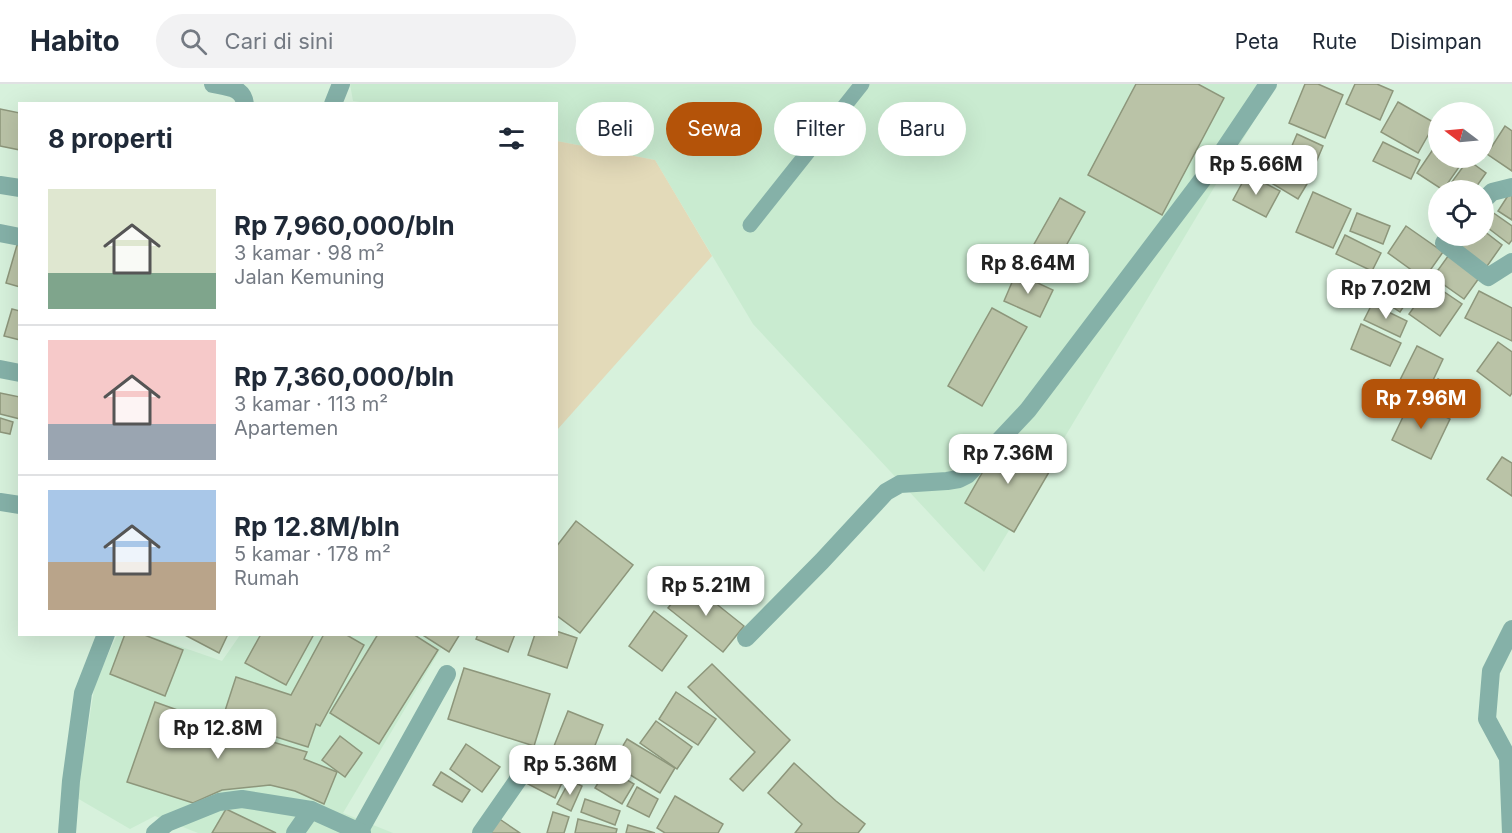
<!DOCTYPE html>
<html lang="id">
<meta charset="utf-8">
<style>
:root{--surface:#fff;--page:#f2f2f3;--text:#1f2937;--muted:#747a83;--line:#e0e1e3;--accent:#b45309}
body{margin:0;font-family:Inter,sans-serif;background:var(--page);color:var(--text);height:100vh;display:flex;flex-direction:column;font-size:22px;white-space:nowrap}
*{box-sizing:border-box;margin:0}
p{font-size:20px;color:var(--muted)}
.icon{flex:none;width:33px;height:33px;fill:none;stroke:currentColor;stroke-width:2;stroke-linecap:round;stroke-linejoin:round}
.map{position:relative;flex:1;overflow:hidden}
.sheet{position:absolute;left:18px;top:18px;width:540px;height:534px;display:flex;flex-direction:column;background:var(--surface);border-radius:0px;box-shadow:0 6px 24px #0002}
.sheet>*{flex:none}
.guide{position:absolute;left:576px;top:18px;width:570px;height:54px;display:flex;gap:12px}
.needle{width:39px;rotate:286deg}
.controls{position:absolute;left:1428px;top:18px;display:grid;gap:12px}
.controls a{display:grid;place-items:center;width:66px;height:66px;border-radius:50%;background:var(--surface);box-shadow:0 6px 24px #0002;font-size:30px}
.price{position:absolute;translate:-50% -51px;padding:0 14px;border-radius:12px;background:#fff;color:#222;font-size:20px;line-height:39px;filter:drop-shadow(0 2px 3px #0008)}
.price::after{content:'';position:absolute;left:50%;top:36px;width:18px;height:14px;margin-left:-9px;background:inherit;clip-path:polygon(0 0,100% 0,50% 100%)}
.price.on{background:var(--accent);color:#fff}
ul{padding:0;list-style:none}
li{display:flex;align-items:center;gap:18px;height:150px;padding:0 30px}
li+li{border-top:2px solid var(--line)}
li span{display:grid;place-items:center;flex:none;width:168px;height:120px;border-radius:0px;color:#555}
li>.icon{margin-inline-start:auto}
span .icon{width:72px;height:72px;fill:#fffc;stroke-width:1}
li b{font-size:26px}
h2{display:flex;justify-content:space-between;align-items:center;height:72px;padding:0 30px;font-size:26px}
.chip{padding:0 21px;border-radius:27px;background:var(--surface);box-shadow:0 6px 24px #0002;font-size:21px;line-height:54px}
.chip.on{background:var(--accent);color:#fff}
header{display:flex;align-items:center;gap:36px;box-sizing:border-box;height:84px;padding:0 30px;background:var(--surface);border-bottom:2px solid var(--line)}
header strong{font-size:28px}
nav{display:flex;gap:33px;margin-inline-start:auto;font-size:21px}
.search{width:420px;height:54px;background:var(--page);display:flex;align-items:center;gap:15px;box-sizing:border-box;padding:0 21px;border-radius:33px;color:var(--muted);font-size:22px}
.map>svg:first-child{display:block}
</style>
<header>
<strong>Habito</strong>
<div class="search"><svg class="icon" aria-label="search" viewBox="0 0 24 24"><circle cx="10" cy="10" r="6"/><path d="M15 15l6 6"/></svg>Cari di sini</div>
<nav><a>Peta</a><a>Rute</a><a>Disimpan</a></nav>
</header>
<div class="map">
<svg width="1512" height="749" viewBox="0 0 1512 749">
<rect width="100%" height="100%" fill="#d7f1dc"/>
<g fill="#c9ebd0">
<path d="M350,0H1276L984,488L753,240L655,76L557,57L556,20L367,19L353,17Z"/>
<path d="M117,551H147L222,577L240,551H449L343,729L393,749H198L155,732L130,745L77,714L95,599Z"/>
</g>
<path fill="#e3dab9" d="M557,57L655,76L712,172L557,346Z"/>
<g fill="#bac3a7" stroke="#8d967b" stroke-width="1.5">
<path d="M1136,0H1198L1224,14L1162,131L1088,91Z"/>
<path d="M1305,0H1318L1343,11L1325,54L1289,39Z"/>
<path d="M1355,0H1377L1393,7L1380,36L1346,20Z"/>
<path d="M1398,18L1435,39L1418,69L1381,48Z"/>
<path d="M0,25L20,29V66L0,62Z"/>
<path d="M1505,42L1512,47V87L1487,70Z"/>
<path d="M1297,50L1323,62L1314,83L1288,71Z"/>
<path d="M1383,58L1420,76L1411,95L1373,77Z"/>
<path d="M1438,58V74H1461L1464,76L1443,106L1417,89Z"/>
<path d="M1257,69L1307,100L1298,115L1248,85Z"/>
<path d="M1468,76L1486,89L1474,106H1446Z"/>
<path d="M1247,90L1280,107L1266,133L1233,116Z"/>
<path d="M1511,107L1512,108V136L1498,127Z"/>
<path d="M1313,108L1351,125L1333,164L1296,148Z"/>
<path d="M1060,114L1085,128L1049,192L1024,178Z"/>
<path d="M1485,123L1512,142V156L1509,160L1484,141V125Z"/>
<path d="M1357,129L1390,142L1383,160L1350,147Z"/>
<path d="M1406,142L1443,168L1424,195L1388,169Z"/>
<path d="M1484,147L1502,161L1485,185L1451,159L1457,152H1484Z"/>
<path d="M1345,151L1381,169L1372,187L1336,170Z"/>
<path d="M17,161L20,162V203L6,199Z"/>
<path d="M1451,168L1482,190L1464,215L1433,193Z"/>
<path d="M1402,186L1420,198L1400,228L1382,216Z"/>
<path d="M1016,189L1053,206L1040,233L1004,217Z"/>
<path d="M1431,199L1462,220L1440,252L1409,230Z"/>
<path d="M1479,207L1512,224V257L1465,234Z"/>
<path d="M1372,220L1407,237L1400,253L1364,236Z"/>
<path d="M992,224L1027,243L982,322L948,302Z"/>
<path d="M12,225L20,227V256L4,252Z"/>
<path d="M1361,240L1401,259L1390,282L1351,265Z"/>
<path d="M1498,258L1512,268V309L1510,312L1477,287Z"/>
<path d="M1417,262L1443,275L1427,309L1400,296Z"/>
<path d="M1438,295L1469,313L1457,333L1427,315Z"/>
<path d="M0,309L20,313V335L0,330Z"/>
<path d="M1411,316L1450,335L1431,375L1392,356Z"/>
<path d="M0,334L13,338L10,350L0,348Z"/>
<path d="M1002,354L1052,383L1014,448L965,419Z"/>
<path d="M1502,373L1512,379V412L1487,395Z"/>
<path d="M576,437L633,481L580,549L556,531V463Z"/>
<path d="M689,498L744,542L723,568L668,524Z"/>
<path d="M654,527L687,552L662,587L629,562Z"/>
<path d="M556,547L577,554L567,584L528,571L535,550H556Z"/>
<path d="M125,550H142L183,566L165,612L110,590Z"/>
<path d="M183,550H228L219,569Z"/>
<path d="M261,550H314L286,601L245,579Z"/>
<path d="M324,550H345L364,561L320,642L316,640L308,663L222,636L236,593L291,611Z"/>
<path d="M378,550H413L438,566L379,660L330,629Z"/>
<path d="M421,550H460L449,568Z"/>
<path d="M478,550H515L508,568L476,555Z"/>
<path d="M712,580L790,656L743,707L730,695L755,668L688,603Z"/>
<path d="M464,584L550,610L534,662L448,635Z"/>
<path d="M676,608L716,635L698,661L659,635Z"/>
<path d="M155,618L239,648L307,668L304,675L337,688L324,720L295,707L270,701L222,706L193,719L127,698Z"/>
<path d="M568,627L603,641L583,692L548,677Z"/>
<path d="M656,637L692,663L677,685L640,659Z"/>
<path d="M340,652L362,669L345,693L322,676Z"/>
<path d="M627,655L675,684L660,709L612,680Z"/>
<path d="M466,660L500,683L482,708L450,685Z"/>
<path d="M534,677L565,692L555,714L524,698Z"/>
<path d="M794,679L836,717L865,740L858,749H795L802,740L768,709Z"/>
<path d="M607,684L634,700L622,720L595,704Z"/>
<path d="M441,688L470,706L462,718L433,701Z"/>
<path d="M570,696L582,702L571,727L557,720Z"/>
<path d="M637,703L658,715L649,733L627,722Z"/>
<path d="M675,712L723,740L718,749H665L657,744Z"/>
<path d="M585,715L620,727L615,741L581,728Z"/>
<path d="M226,725L276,749H212Z"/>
<path d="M553,728L569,733L564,749H547Z"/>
<path d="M498,734L520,749H488Z"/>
<path d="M578,735L617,745L616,749H575Z"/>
<path d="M628,741L655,749H626Z"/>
</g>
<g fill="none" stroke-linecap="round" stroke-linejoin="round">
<path stroke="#85b1a8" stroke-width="15" d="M750,141L862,0"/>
<g stroke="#85b1a8" stroke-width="18">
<path d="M213,0C227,3 243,3 245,20"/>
<path d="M333,20L341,0"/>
<path d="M0,101L20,104"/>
<path d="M1484,116L1492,108L1512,103"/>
<path d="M0,149L20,153"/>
<path d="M1449,152L1444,159L1488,193L1512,178"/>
<path d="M0,285L20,289"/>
<path d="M0,418L20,421"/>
<path d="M746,554L822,477L886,408L900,400L947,397L959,395L967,391L1028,326L1215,79L1268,0"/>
<path d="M359,748L447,590"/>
<path d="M67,749L71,697L83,609L106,550"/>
<path d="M155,749L167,739L219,718L242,715L311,726"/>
<path d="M295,749L311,726L362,749"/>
<path d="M481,749L531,677"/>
<path d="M1511,749L1508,674L1487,635L1491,587L1512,545"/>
</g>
</g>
</svg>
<div class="controls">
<a><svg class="needle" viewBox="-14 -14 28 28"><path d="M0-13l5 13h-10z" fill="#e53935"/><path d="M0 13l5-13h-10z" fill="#747a83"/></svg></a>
<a><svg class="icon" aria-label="locate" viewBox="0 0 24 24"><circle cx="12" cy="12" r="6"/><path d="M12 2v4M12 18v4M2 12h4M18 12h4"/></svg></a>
</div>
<b class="price" style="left:1256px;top:112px">Rp 5.66M</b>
<b class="price" style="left:1028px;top:211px">Rp 8.64M</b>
<b class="price" style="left:1386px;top:236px">Rp 7.02M</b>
<b class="price on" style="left:1421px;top:346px">Rp 7.96M</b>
<b class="price" style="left:1008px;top:401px">Rp 7.36M</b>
<b class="price" style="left:706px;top:533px">Rp 5.21M</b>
<b class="price" style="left:218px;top:676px">Rp 12.8M</b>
<b class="price" style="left:570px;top:712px">Rp 5.36M</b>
<div class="guide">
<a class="chip">Beli</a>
<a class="chip on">Sewa</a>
<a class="chip">Filter</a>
<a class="chip">Baru</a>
</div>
<section class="sheet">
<h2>8 properti<svg class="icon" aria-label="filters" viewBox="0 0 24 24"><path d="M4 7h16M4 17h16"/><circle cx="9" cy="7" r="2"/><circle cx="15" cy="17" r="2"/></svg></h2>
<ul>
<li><span style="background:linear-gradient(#dfe7d0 70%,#7fa58c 0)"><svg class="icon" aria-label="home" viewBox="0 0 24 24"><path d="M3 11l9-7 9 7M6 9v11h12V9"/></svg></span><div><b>Rp 7,960,000/bln</b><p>3 kamar · 98 m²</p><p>Jalan Kemuning</p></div></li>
<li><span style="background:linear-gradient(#f6c9c9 70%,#9aa5b1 0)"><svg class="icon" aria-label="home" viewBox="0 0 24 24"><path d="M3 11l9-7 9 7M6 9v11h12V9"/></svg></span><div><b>Rp 7,360,000/bln</b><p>3 kamar · 113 m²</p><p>Apartemen</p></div></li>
<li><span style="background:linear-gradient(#a9c7e8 60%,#b9a48a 0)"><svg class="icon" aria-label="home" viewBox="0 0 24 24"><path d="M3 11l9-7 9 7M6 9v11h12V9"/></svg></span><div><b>Rp 12.8M/bln</b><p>5 kamar · 178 m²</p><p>Rumah</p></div></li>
</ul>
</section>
</div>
